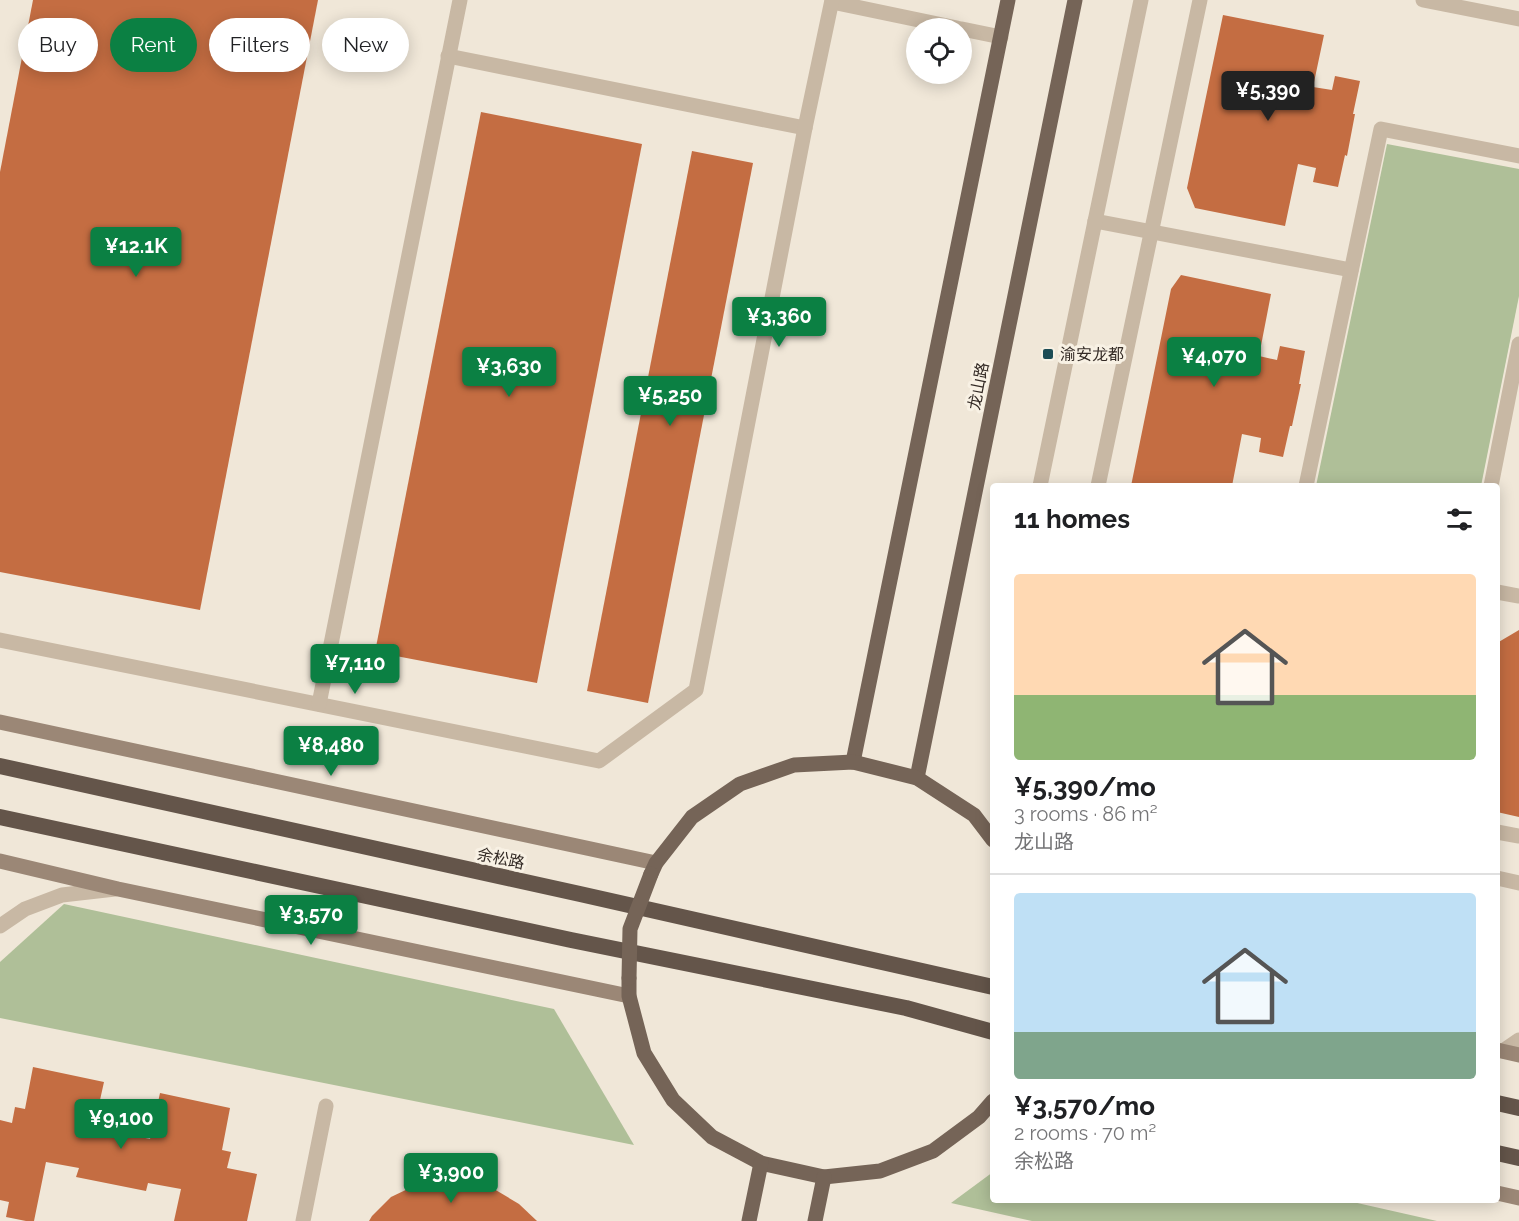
<!DOCTYPE html>
<meta charset="utf-8">
<style>
:root{--surface:#fff;--page:#f2f2f2;--text:#202124;--muted:#757577;--line:#e0e0e0;--accent:#0b8043}
body{margin:0;font-family:Raleway,"Noto Sans SC",sans-serif;background:var(--page);color:var(--text);height:100vh;display:flex;flex-direction:column;font-size:22px;white-space:nowrap}
*{box-sizing:border-box;margin:0}
p{font-size:20px;color:var(--muted)}
.icon{flex:none;width:33px;height:33px;fill:none;stroke:currentColor;stroke-width:2;stroke-linecap:round;stroke-linejoin:round}
.map{position:relative;flex:1;overflow:hidden}
.details{position:absolute;left:990px;top:483px;width:510px;height:720px;display:flex;flex-direction:column;background:var(--surface);border-radius:6px;box-shadow:0 3px 15px #0003}
.details>*{flex:none}
.hud{position:absolute;left:18px;top:18px;width:570px;height:54px;display:flex;gap:12px}
.buttons{position:absolute;left:906px;top:18px;display:grid;gap:12px}
.buttons a{display:grid;place-items:center;width:66px;height:66px;border-radius:50%;background:var(--surface);box-shadow:0 3px 15px #0003;font-size:30px}
.price{position:absolute;translate:-50% -51px;padding:0 14px;border-radius:6px;background:var(--accent);color:#fff;font-size:20px;line-height:39px;filter:drop-shadow(0 2px 3px #0008)}
.price::after{content:'';position:absolute;left:50%;top:36px;width:18px;height:14px;margin-left:-9px;background:inherit;clip-path:polygon(0 0,100% 0,50% 100%)}
.price.active{background:#222;color:#fff}
ul{padding:0;list-style:none}
li{display:grid;align-content:center;gap:12px;height:318px;padding:0 24px}
li+li{border-top:2px solid var(--line)}
li span{display:grid;place-items:center;height:186px;border-radius:6px;color:#555}
li>.icon{margin-inline-start:auto}
span .icon{width:108px;height:108px;fill:#fffc;stroke-width:1}
li b{font-size:26px}
h2{display:flex;justify-content:space-between;align-items:center;height:72px;padding:0 24px;font-size:26px}
.tag{padding:0 21px;border-radius:27px;background:var(--surface);box-shadow:0 3px 15px #0003;font-size:21px;line-height:54px}
.tag.active{background:var(--accent);color:#fff}
.map>svg:first-child{display:block}
</style>
<div class="map">
<svg width="1519" height="1221" viewBox="0 0 1519 1221">
<rect width="100%" height="100%" fill="#f0e7d8"/>
<g fill="#afbf98">
<path d="M1387,144L1519,169V296L1481,486H1316Z"/>
<path d="M64,904L554,1009L634,1145L0,1018V962Z"/>
<path d="M993,1172V1200H1344L1437,1221H1032L951,1203Z"/>
</g>
<g fill="#c46d42">
<path d="M33,0H318L200,610L0,572V172Z"/>
<path d="M1223,15L1324,35L1313,87L1332,90L1335,76L1360,81L1353,114H1355L1347,156L1345,155L1338,187L1313,182L1316,168L1298,164L1285,226L1195,208L1187,188Z"/>
<path d="M481,112L642,144L537,683L375,652Z"/>
<path d="M692,151L753,163L648,703L587,691Z"/>
<path d="M1181,275L1271,294L1259,356L1277,360L1280,346L1305,351L1299,384H1301L1292,426H1290L1283,457L1259,452L1261,438L1242,434L1232,486H1131L1171,289Z"/>
<path d="M1519,630V817L1497,812V643Z"/>
<path d="M33,1067L104,1082L94,1127L150,1139L160,1093L230,1108L222,1150L231,1152L227,1168L257,1174L247,1221H174L181,1189L148,1183L146,1191L76,1177L79,1168L46,1162L34,1221H26L6,1217L9,1202L0,1200V1120L12,1123L15,1107L25,1109Z"/>
<path d="M439,1181H467L494,1189L519,1204L537,1221H369L372,1216L391,1197L414,1186Z"/>
</g>
<g fill="none" stroke-linecap="round" stroke-linejoin="round">
<g stroke="#c8b8a4" stroke-width="15">
<path d="M1095,221L1351,270"/>
<path d="M1040,486L1141,0"/>
<path d="M1098,486L1200,0"/>
<path d="M1306,486L1381,129L1519,156"/>
<path d="M1491,486L1519,344"/>
<path d="M1497,592L1519,596"/>
<path d="M1497,832L1519,836"/>
<path d="M1497,878L1519,883"/>
<path d="M303,1221L326,1106"/>
</g>
<g stroke="#c8b8a4" stroke-width="15">
<path d="M1423,0L1519,19"/>
<path d="M832,2L957,28"/>
<path d="M962,29L1001,37"/>
<path d="M448,56L805,128"/>
<path d="M0,640L599,761L696,690L805,128L832,0"/>
<path d="M319,704L460,0"/>
</g>
<g stroke="#c8b8a4" stroke-width="15">
<path d="M0,926L25,909L62,895L115,889"/>
<path d="M1503,1051L1519,1040"/>
</g>
<g stroke="#9b8776" stroke-width="15">
<path d="M0,722L656,863"/>
<path d="M0,861L118,889L629,996"/>
<path d="M1497,1050L1519,1055"/>
<path d="M1497,1193L1519,1198"/>
</g>
<g stroke="#756457" stroke-width="15">
<path d="M853,762L1008,0"/>
<path d="M917,778L1075,0"/>
<path d="M651,874L656,863L692,817L740,784L794,765L853,762L917,778L974,815L993,840"/>
<path d="M629,978V996L644,1053L673,1100L712,1137L761,1163L824,1177L880,1171L933,1151L979,1117L993,1101"/>
<path d="M749,1221L761,1163"/>
<path d="M815,1221L824,1177"/>
</g>
<g stroke="#64554a" stroke-width="16">
<path d="M0,766L580,894L993,987"/>
<path d="M0,817L571,940L906,1008L993,1032"/>
<path d="M1497,1103L1519,1108"/>
<path d="M1497,1153L1519,1158"/>
</g>
<path stroke="#756457" stroke-width="15" d="M629,978L630,929L651,874"/>
</g>
<rect fill="#1c4c54" stroke="#f8f1e4" stroke-width="2" x="1042" y="348" width="12" height="12" rx="3"/>
<g text-anchor="middle" stroke-width="6" stroke-linejoin="round" paint-order="stroke">
<g font-size="16" fill="#342b26" stroke="#f8f1e4" text-anchor="start">
<text x="1060" y="360">渝安龙都</text>
</g>
<g font-size="16" fill="#342b26" stroke="#f8f1e4">
<text transform="translate(978 386) rotate(-79)" y="6">龙山路</text>
<text transform="translate(501 858) rotate(12)" y="6">余松路</text>
</g>
</g>
</svg>
<div class="buttons">
<a><svg class="icon" aria-label="locate" viewBox="0 0 24 24"><circle cx="12" cy="12" r="6"/><path d="M12 2v4M12 18v4M2 12h4M18 12h4"/></svg></a>
</div>
<b class="price active" style="left:1268px;top:122px">¥5,390</b>
<b class="price" style="left:136px;top:278px">¥12.1K</b>
<b class="price" style="left:779px;top:348px">¥3,360</b>
<b class="price" style="left:1214px;top:388px">¥4,070</b>
<b class="price" style="left:509px;top:398px">¥3,630</b>
<b class="price" style="left:670px;top:427px">¥5,250</b>
<b class="price" style="left:355px;top:695px">¥7,110</b>
<b class="price" style="left:331px;top:777px">¥8,480</b>
<b class="price" style="left:311px;top:946px">¥3,570</b>
<b class="price" style="left:121px;top:1150px">¥9,100</b>
<b class="price" style="left:451px;top:1204px">¥3,900</b>
<div class="hud">
<a class="tag">Buy</a>
<a class="tag active">Rent</a>
<a class="tag">Filters</a>
<a class="tag">New</a>
</div>
<section class="details">
<h2>11 homes<svg class="icon" aria-label="filters" viewBox="0 0 24 24"><path d="M4 7h16M4 17h16"/><circle cx="9" cy="7" r="2"/><circle cx="15" cy="17" r="2"/></svg></h2>
<ul>
<li><span style="background:linear-gradient(#ffd9b3 65%,#8fb573 0)"><svg class="icon" aria-label="home" viewBox="0 0 24 24"><path d="M3 11l9-7 9 7M6 9v11h12V9"/></svg></span><div><b>¥5,390/mo</b><p>3 rooms · 86 m²</p><p>龙山路</p></div></li>
<li><span style="background:linear-gradient(#bfe0f5 75%,#7fa58c 0)"><svg class="icon" aria-label="home" viewBox="0 0 24 24"><path d="M3 11l9-7 9 7M6 9v11h12V9"/></svg></span><div><b>¥3,570/mo</b><p>2 rooms · 70 m²</p><p>余松路</p></div></li>
</ul>
</section>
</div>
